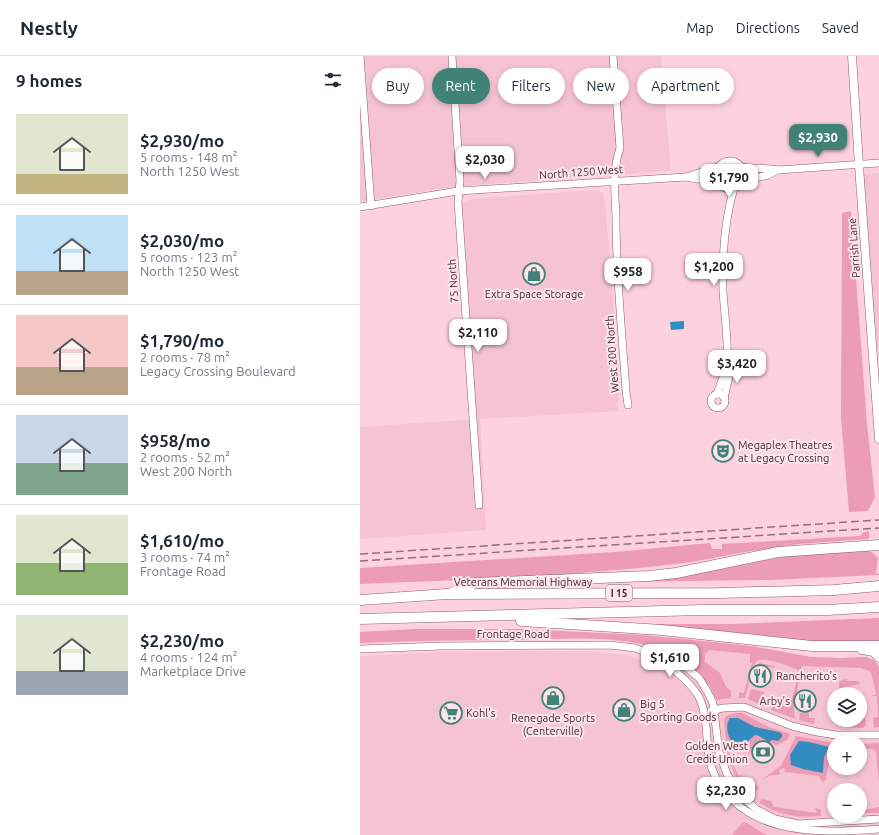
<!DOCTYPE html>
<meta charset="utf-8">
<style>
:root{--surface:#fff;--page:#f2f2f3;--text:#1f2937;--muted:#747a83;--line:#e0e1e3;--accent:#408376}
body{margin:0;font-family:Ubuntu,sans-serif;background:var(--page);color:var(--text);height:100vh;display:flex;flex-direction:column;font-size:15px;white-space:nowrap}
*{box-sizing:border-box;margin:0}
p{font-size:13px;color:var(--muted)}
.icon{flex:none;width:22px;height:22px;fill:none;stroke:currentColor;stroke-width:2;stroke-linecap:round;stroke-linejoin:round}
.map{position:relative;flex:1;overflow:hidden}
.details{display:flex;flex-direction:column;background:var(--surface);width:360px}
.details>*{flex:none}
.top-card{position:absolute;left:12px;top:12px;width:380px;height:36px;display:flex;gap:8px}
.fabs{position:absolute;left:467px;top:631px;display:grid;gap:8px}
.fabs a{display:grid;place-items:center;width:40px;height:40px;border-radius:50%;background:var(--surface);box-shadow:0 2px 6px #0003;font-size:20px}
.price{position:absolute;translate:-50% -34px;padding:0 9px;border-radius:8px;background:#fff;color:#222;font-size:13px;line-height:26px;filter:drop-shadow(0 1px 2px #0008)}
.price::after{content:'';position:absolute;left:50%;top:24px;width:12px;height:9px;margin-left:-6px;background:inherit;clip-path:polygon(0 0,100% 0,50% 100%)}
.price.selected{background:var(--accent);color:#fff}
ul{padding:0;list-style:none}
li{display:flex;align-items:center;gap:12px;height:100px;padding:0 16px}
li+li{border-top:1px solid var(--line)}
li span{display:grid;place-items:center;flex:none;width:112px;height:80px;border-radius:0px;color:#555}
li>.icon{margin-inline-start:auto}
span .icon{width:48px;height:48px;fill:#fffc;stroke-width:1}
li b{font-size:17px}
h2{display:flex;justify-content:space-between;align-items:center;height:48px;padding:0 16px;font-size:17px}
.tag{padding:0 14px;border-radius:18px;background:var(--surface);box-shadow:0 2px 6px #0003;font-size:14px;line-height:36px}
.tag.selected{background:var(--accent);color:#fff}
header{display:flex;align-items:center;gap:24px;box-sizing:border-box;height:56px;padding:0 20px;background:var(--surface);border-bottom:1px solid var(--line)}
header strong{font-size:19px}
nav{display:flex;gap:22px;margin-inline-start:auto;font-size:14px}
main{display:flex;flex:1;min-height:0}
.map>svg:first-child{display:block}
</style>
<header>
<strong>Nestly</strong>
<nav><a>Map</a><a>Directions</a><a>Saved</a></nav>
</header>
<main>
<section class="details">
<h2>9 homes<svg class="icon" aria-label="filters" viewBox="0 0 24 24"><path d="M4 7h16M4 17h16"/><circle cx="9" cy="7" r="2"/><circle cx="15" cy="17" r="2"/></svg></h2>
<ul>
<li><span style="background:linear-gradient(#dfe7d0 75%,#c2b280 0)"><svg class="icon" aria-label="home" viewBox="0 0 24 24"><path d="M3 11l9-7 9 7M6 9v11h12V9"/></svg></span><div><b>$2,930/mo</b><p>5 rooms · 148 m²</p><p>North 1250 West</p></div></li>
<li><span style="background:linear-gradient(#bfe0f5 70%,#b9a48a 0)"><svg class="icon" aria-label="home" viewBox="0 0 24 24"><path d="M3 11l9-7 9 7M6 9v11h12V9"/></svg></span><div><b>$2,030/mo</b><p>5 rooms · 123 m²</p><p>North 1250 West</p></div></li>
<li><span style="background:linear-gradient(#f6c9c9 65%,#b9a48a 0)"><svg class="icon" aria-label="home" viewBox="0 0 24 24"><path d="M3 11l9-7 9 7M6 9v11h12V9"/></svg></span><div><b>$1,790/mo</b><p>2 rooms · 78 m²</p><p>Legacy Crossing Boulevard</p></div></li>
<li><span style="background:linear-gradient(#c9d6e8 60%,#7fa58c 0)"><svg class="icon" aria-label="home" viewBox="0 0 24 24"><path d="M3 11l9-7 9 7M6 9v11h12V9"/></svg></span><div><b>$958/mo</b><p>2 rooms · 52 m²</p><p>West 200 North</p></div></li>
<li><span style="background:linear-gradient(#dfe7d0 60%,#8fb573 0)"><svg class="icon" aria-label="home" viewBox="0 0 24 24"><path d="M3 11l9-7 9 7M6 9v11h12V9"/></svg></span><div><b>$1,610/mo</b><p>3 rooms · 74 m²</p><p>Frontage Road</p></div></li>
<li><span style="background:linear-gradient(#dfe7d0 70%,#9aa5b1 0)"><svg class="icon" aria-label="home" viewBox="0 0 24 24"><path d="M3 11l9-7 9 7M6 9v11h12V9"/></svg></span><div><b>$2,230/mo</b><p>4 rooms · 124 m²</p><p>Marketplace Drive</p></div></li>
</ul>
</section>
<div class="map">
<svg width="519" height="779" viewBox="0 0 519 779">
<rect width="100%" height="100%" fill="#fed1de"/>
<g fill="#f6c3d2" fill-rule="evenodd">
<path d="M0,0H301L311,115L115,129L84,132L0,146Z"/>
<path d="M519,117V302L512,254L503,118Z"/>
<path d="M235,134L242,136L245,144L260,331L257,349L260,355L120,363L126,474L0,483V371L116,363L100,148L102,146L111,143Z"/>
<path d="M307,581L391,590L451,601L480,602L506,601L515,605L519,611V779H0V600L82,596L231,595L265,599L293,607ZM474,638H500V664H474ZM474,686H500V712H474ZM474,734H500V760H474Z"/>
</g>
<g fill="#ec9cb5">
<path d="M491,155L507,368L515,441L508,455L489,456L481,362L482,168V157Z"/>
<path d="M509,475V482L508,483L439,488L385,496L332,506L290,511L174,521L0,528V512L255,496L350,487L352,493H362V488L500,480L504,476Z"/>
<path d="M506,494L512,496L518,502L516,517L519,518V519L410,524L253,526L322,521L417,502L445,498Z"/>
<path d="M519,562V584L514,585L463,587L277,568H372Z"/>
<path d="M54,573H160L284,579L391,590L451,601L480,602L506,601L515,605L519,611V671L514,672L513,662L518,661L517,640H511L516,638L511,616L501,612L442,610L440,615C428,610 411,602 398,604L393,610L385,642H379V636L384,637L392,607H390V598L349,594L345,598V606L360,617L366,631L371,635V642L357,644C354,640 353,635 350,631C343,621 334,612 324,605C276,576 215,583 161,584C107,584 54,585 0,587V576Z"/>
<path d="M400,607L414,610L415,612L408,611L407,615L396,612L397,609Z"/>
<path d="M438,621C440,635 430,649 436,663L411,654L414,647L429,651Z"/>
<path d="M487,623V625H499L500,628L485,631L481,638H479V626L482,624Z"/>
<path d="M391,633L404,636L403,640L407,644L405,651L388,643Z"/>
<path d="M378,657H382L409,671L430,678L427,684L416,689L412,687L410,689L401,683L400,685L398,684L389,698L387,692L382,693L380,691L368,694L373,709L379,720L383,718L377,723L368,702L364,665C364,658 372,658 378,657Z"/>
<path d="M440,657H449V662H455L454,668L439,664Z"/>
<path d="M500,661H505L506,669L503,672L480,671L481,664H500Z"/>
<path d="M436,680L474,687V699L468,711L466,724L462,726L459,720L425,716L424,712L419,714L420,718L418,719H411L402,724L404,722L421,710Z"/>
<path d="M519,687V726L516,696L513,693H500V688Z"/>
<path d="M380,722L388,733L393,728L397,730L398,732L391,740L377,724Z"/>
<path d="M402,743L411,745L414,751L457,757L455,752H457L461,754V760C438,762 418,760 399,746Z"/>
<path d="M519,751V757H503L504,754Z"/>
<path d="M383,766C391,768 398,775 407,779H372Z"/>
</g>
<g fill="#338cc0">
<path d="M324,265V273L311,274L310,266Z"/>
<path d="M370,662H378L395,671L419,676L422,678V681L418,685L412,684L409,686L399,680L395,679L388,685L373,686C367,682 365,668 370,662Z"/>
<path d="M439,685L449,686L469,691L464,701L463,717L443,713L431,709L430,699Z"/>
</g>
<g fill="none" stroke-linecap="round" stroke-linejoin="round">
<g stroke="#8d5c6c" stroke-width="8">
<g id="minor">
<path d="M0,0L11,150"/>
<path d="M92,0L100,125L98,146L119,449"/>
<path d="M253,0L260,92C252,116 255,137 256,161C256,219 262,277 266,335L268,349"/>
<circle cx="370" cy="119" r="14"/>
<path d="M381,111C393,114 405,111 418,114L519,107"/>
<path d="M326,121L360,110"/>
<path d="M382,125L408,119L418,114"/>
<path d="M0,151L98,135L326,121L336,123L357,124"/>
<path d="M357,338L363,321L367,316"/>
<circle cx="358" cy="345" r="7"/>
<path d="M364,342L369,321L367,316C369,289 365,263 363,236C362,201 364,166 374,132"/>
<path d="M0,593L82,590L250,589L275,592L305,603H314L328,613L339,622L347,635L353,647L359,696L367,718L380,739L396,753L415,763L438,768L519,763"/>
<path d="M305,603C315,618 329,623 339,641C350,664 344,690 352,713C379,779 454,778 519,773"/>
<path d="M351,655L363,652L384,651L432,670L457,676L476,679H519"/>
</g>
</g>
<g stroke="#8d5c6c" stroke-width="9">
<path id="major" d="M492,0L500,124L519,383"/>
</g>
<g stroke="#8d5c6c" stroke-width="11">
<g id="highway">
<path d="M93,536L115,527L289,520L316,517L418,496L519,489"/>
<path d="M0,544L87,538L359,537L474,534L519,530"/>
<path d="M0,563L343,554H467L519,551"/>
<path d="M161,565L302,574L452,590H519"/>
<path d="M502,593L514,595L519,601"/>
</g>
</g>
<use href="#minor" stroke="#fff" stroke-width="7"/>
<use href="#major" stroke="#fff" stroke-width="8"/>
<use href="#highway" stroke="#fff" stroke-width="10"/>
<g stroke="#90717a" stroke-width="1.5" stroke-dasharray="8 4" stroke-linecap="butt">
<path d="M0,498L519,464"/>
<path d="M0,505L519,472"/>
</g>
</g>
<defs>
<g id="shop-ring" transform="scale(1.15)"><circle r="9.5" fill="#fde5eb" stroke="#408376" stroke-width="1.5"/><path d="M-5-2.5h2.3a2.7 3.5 0 0 1 5.4 0H5L5.5 6h-11ZM-1.5-2.5h3a1.5 2.3 0 0 0-3 0Z" fill="#408376"/></g>
<g id="theatre-ring" transform="scale(1.15)"><circle r="9.5" fill="#fde5eb" stroke="#408376" stroke-width="1.5"/><path d="M-5-5.5Q0-4 5-5.5V0Q5 5 0 6Q-5 5-5 0ZM-3.3-2.5H-1v1.5H-3.3ZM1-2.5H3.3v1.5H1ZM-2.8 1Q0 5.5 2.8 1Z" fill="#408376"/></g>
<g id="restaurant-ring" transform="scale(1.15)"><circle r="9.5" fill="#fde5eb" stroke="#408376" stroke-width="1.5"/><path d="M-5-6h1v4h1v-4h1v4h1v-4h1v5L-1.5 .5V6h-2V.5L-5-1ZM5-6V6H3V1.5H1.5Q1.5-4 5-6Z" fill="#408376"/></g>
<g id="supermarket-ring" transform="scale(1.15)"><circle r="9.5" fill="#fde5eb" stroke="#408376" stroke-width="1.5"/><path d="M-6-5.5h2.5l.6 2H6L4.5 2H-2.5L-4.4-4H-6ZM-1.5 3.2a1.3 1.3 0 1 0 .1 0ZM3 3.2a1.3 1.3 0 1 0 .1 0Z" fill="#408376"/></g>
<g id="bank-ring" transform="scale(1.15)"><circle r="9.5" fill="#fde5eb" stroke="#408376" stroke-width="1.5"/><path d="M-6-4H6V4H-6ZM0-2.3a2.3 2.3 0 1 0 0 4.6a2.3 2.3 0 1 0 0-4.6Z" fill="#408376"/></g>
</defs>
<g fill-rule="evenodd">
<use href="#shop-ring" x="174" y="218"/>
<use href="#theatre-ring" x="363" y="395"/>
<use href="#restaurant-ring" x="400" y="620"/>
<use href="#shop-ring" x="193" y="642"/>
<use href="#restaurant-ring" x="445" y="645"/>
<use href="#shop-ring" x="264" y="654"/>
<use href="#supermarket-ring" x="91" y="657"/>
<use href="#bank-ring" x="403" y="696"/>
</g>
<g text-anchor="middle" stroke-width="4" stroke-linejoin="round" paint-order="stroke">
<rect fill="#fde5eb" stroke="#796269" stroke-width="1" x="246" y="529" width="26" height="16" rx="3"/>
<g font-size="10" font-weight="bold" fill="#402a31">
<text x="259" y="541">I 15</text>
</g>
<g font-size="11" fill="#402a31" stroke="#fde5eb">
<text transform="translate(221 116) rotate(-4)" y="4">North 1250 West</text>
<text transform="translate(494 192) rotate(-94)" y="4">Parrish Lane</text>
<text transform="translate(93 225) rotate(-94)" y="4">75 North</text>
<text transform="translate(252 298) rotate(-94)" y="4">West 200 North</text>
<text x="163" y="530">Veterans Memorial Highway</text>
<text x="153" y="582">Frontage Road</text>
</g>
<g font-size="11" fill="#402a31" stroke="#fde5eb" text-anchor="start">
<text x="174" y="242" text-anchor="middle">Extra Space Storage</text>
<text x="378" y="393">Megaplex Theatres<tspan x="378" dy="13">at Legacy Crossing</tspan></text>
<text x="416" y="624">Rancherito's</text>
<text x="430" y="649" text-anchor="end">Arby's</text>
<text x="280" y="652">Big 5<tspan x="280" dy="13">Sporting Goods</tspan></text>
<text x="106" y="661">Kohl's</text>
<text x="193" y="666" text-anchor="middle">Renegade Sports<tspan x="193" dy="13">(Centerville)</tspan></text>
<text x="388" y="694" text-anchor="end">Golden West<tspan x="388" dy="13">Credit Union</tspan></text>
</g>
</g>
</svg>
<div class="fabs">
<a><svg class="icon" aria-label="layers" viewBox="0 0 24 24"><path d="M12 4l9 5-9 5-9-5zM3 14l9 5 9-5"/></svg></a>
<a>+</a>
<a>−</a>
</div>
<b class="price selected" style="left:458px;top:102px">$2,930</b>
<b class="price" style="left:125px;top:124px">$2,030</b>
<b class="price" style="left:369px;top:142px">$1,790</b>
<b class="price" style="left:354px;top:231px">$1,200</b>
<b class="price" style="left:268px;top:236px">$958</b>
<b class="price" style="left:118px;top:297px">$2,110</b>
<b class="price" style="left:377px;top:328px">$3,420</b>
<b class="price" style="left:310px;top:622px">$1,610</b>
<b class="price" style="left:366px;top:755px">$2,230</b>
<div class="top-card">
<a class="tag">Buy</a>
<a class="tag selected">Rent</a>
<a class="tag">Filters</a>
<a class="tag">New</a>
<a class="tag">Apartment</a>
</div>
</div>
</main>
